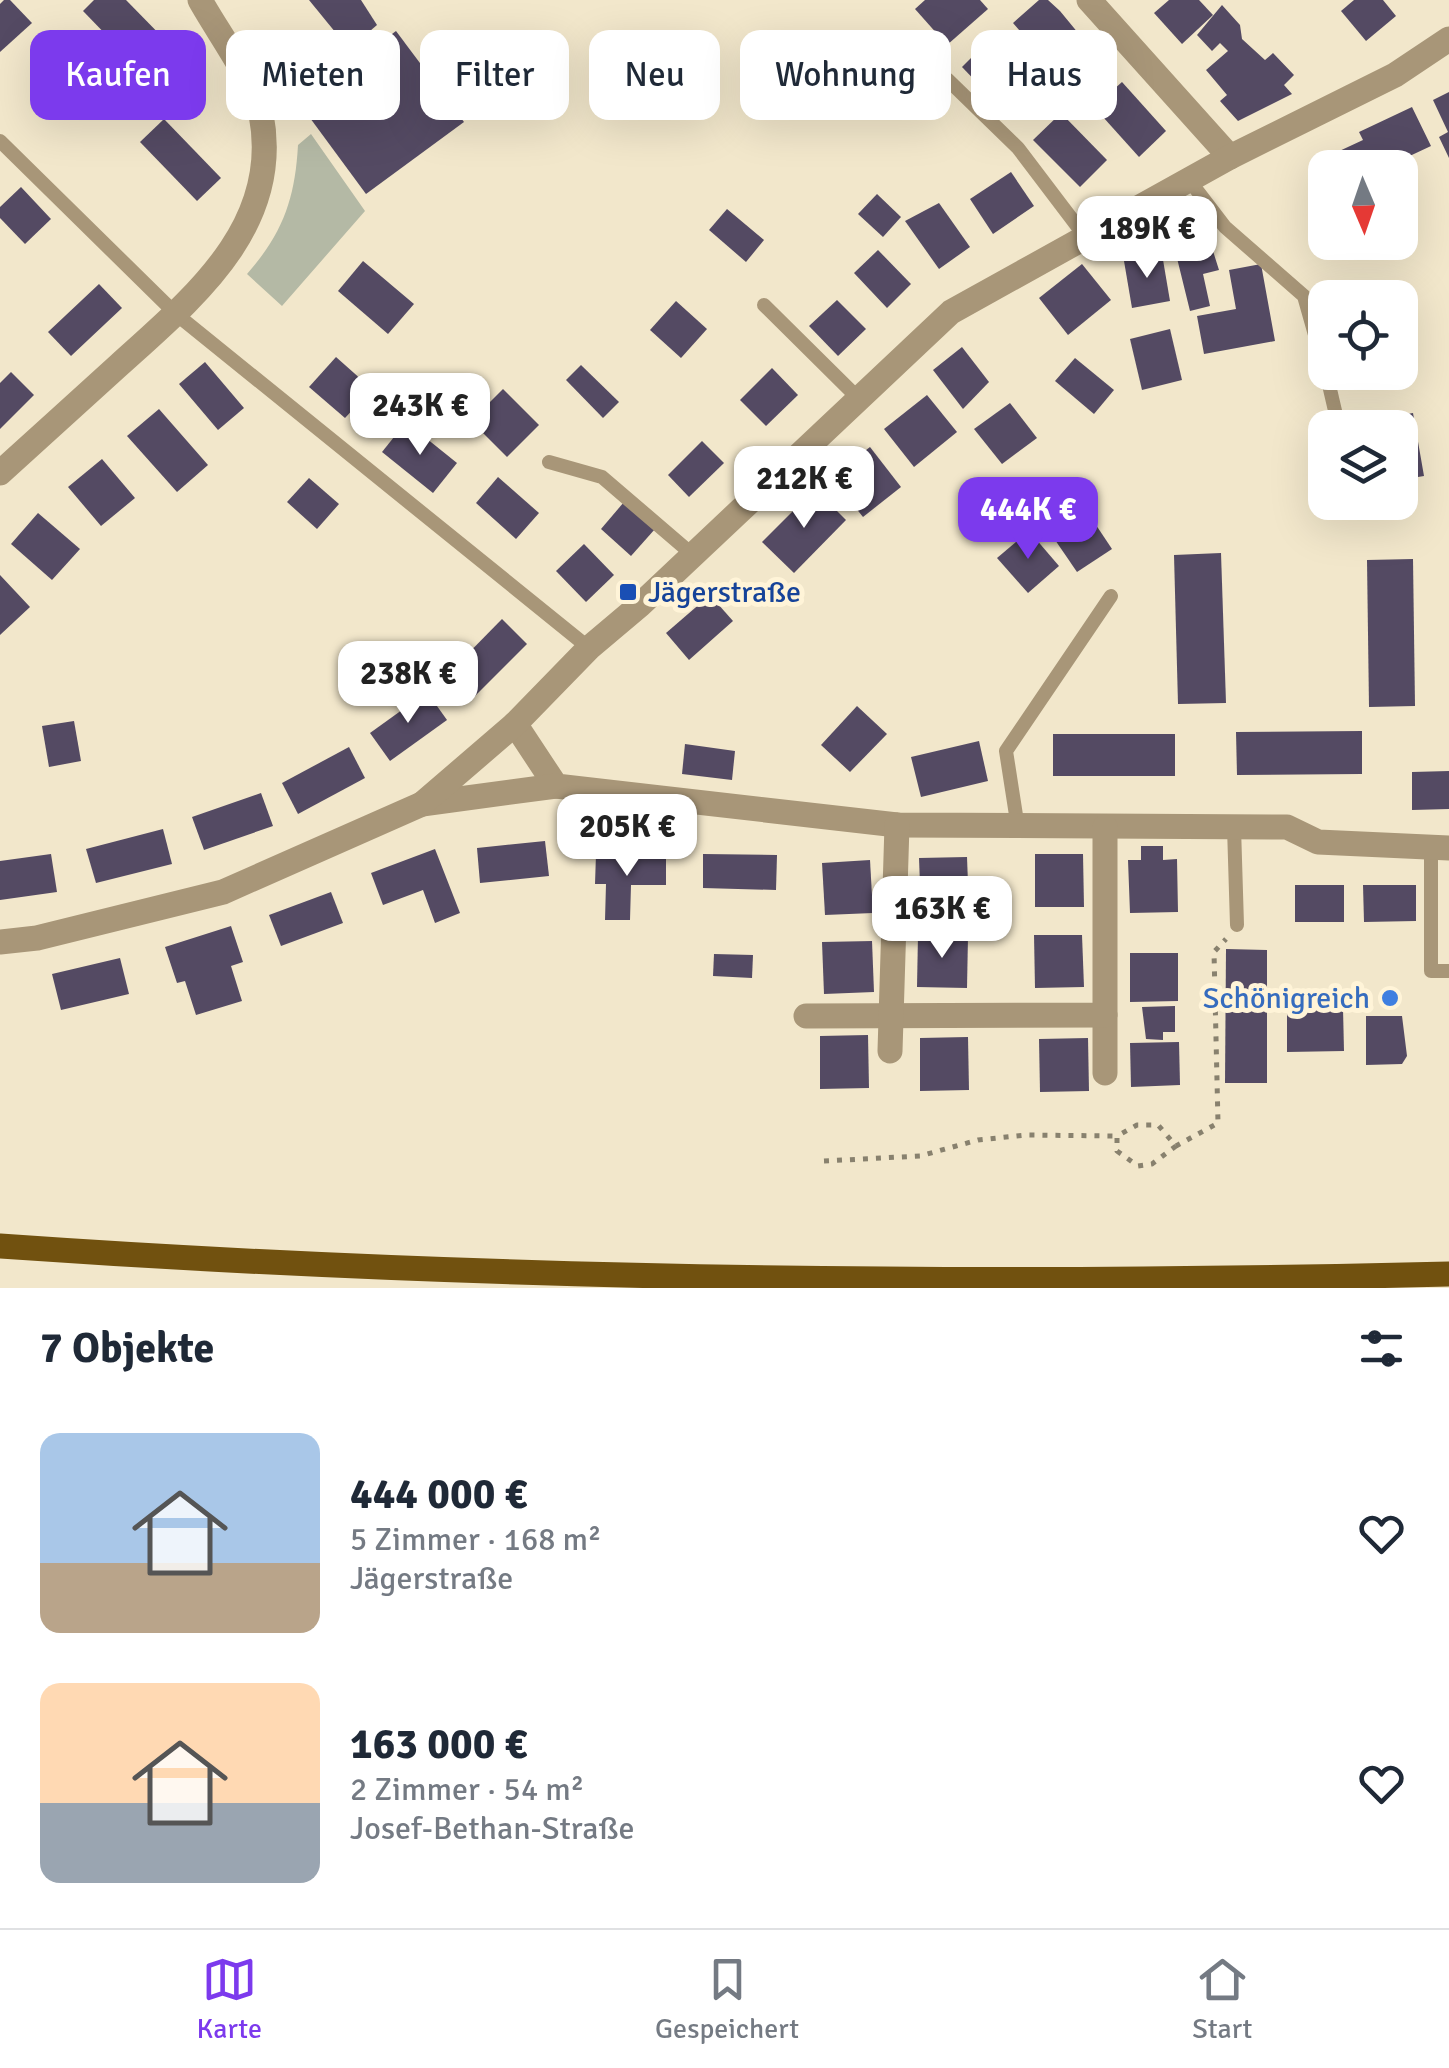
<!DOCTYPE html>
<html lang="de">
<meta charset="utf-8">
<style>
:root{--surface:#fff;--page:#f6f6f7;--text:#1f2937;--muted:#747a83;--line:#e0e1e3;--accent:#7c3aed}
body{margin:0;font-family:Signika,sans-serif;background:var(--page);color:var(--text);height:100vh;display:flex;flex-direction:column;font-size:38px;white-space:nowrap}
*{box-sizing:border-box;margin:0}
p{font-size:32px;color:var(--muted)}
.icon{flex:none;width:55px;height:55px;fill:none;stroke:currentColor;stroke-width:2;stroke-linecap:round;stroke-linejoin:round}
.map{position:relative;height:1288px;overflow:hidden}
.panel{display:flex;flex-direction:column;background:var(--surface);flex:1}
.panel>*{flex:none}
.hud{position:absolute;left:30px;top:30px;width:1390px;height:90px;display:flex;gap:20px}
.needle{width:65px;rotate:178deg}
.fabs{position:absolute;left:1308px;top:150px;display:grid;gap:20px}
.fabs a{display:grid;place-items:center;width:110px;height:110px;border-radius:20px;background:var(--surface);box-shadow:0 10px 40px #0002;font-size:50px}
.price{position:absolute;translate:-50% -85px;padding:0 22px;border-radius:20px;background:#fff;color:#222;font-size:32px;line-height:65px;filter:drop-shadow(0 2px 5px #0008)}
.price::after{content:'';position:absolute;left:50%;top:60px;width:30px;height:22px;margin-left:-15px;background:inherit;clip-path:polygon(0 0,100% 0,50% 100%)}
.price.on{background:var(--accent);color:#fff}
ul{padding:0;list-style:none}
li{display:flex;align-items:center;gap:30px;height:250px;padding:0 40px}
li span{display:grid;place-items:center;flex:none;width:280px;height:200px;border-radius:20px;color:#555}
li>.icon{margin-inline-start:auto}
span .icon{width:120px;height:120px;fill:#fffc;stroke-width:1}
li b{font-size:42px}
h2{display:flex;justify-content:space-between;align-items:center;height:120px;padding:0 40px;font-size:42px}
.chip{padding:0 35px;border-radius:20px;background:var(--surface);box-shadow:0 10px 40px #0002;font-size:35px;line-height:90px}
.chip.on{background:var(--accent);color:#fff}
.tab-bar{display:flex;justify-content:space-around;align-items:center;height:140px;border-top:2px solid var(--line);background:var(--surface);font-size:28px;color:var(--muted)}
.tab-bar a{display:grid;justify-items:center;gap:5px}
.tab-bar .on{color:var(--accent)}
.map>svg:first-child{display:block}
</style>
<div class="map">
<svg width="1449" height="1288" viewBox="0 0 1449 1288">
<rect width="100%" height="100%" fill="#f2e7cb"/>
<path fill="#b4b9a5" d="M311,134L365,211L282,306L247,274C283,233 295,199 298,145Z"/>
<g fill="#544a63">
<path d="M4,0H10L32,23L0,52V4Z"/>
<path d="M94,0H126L173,48L145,75L83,11Z"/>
<path d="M309,0H361L377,25L349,49Z"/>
<path d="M925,0H980L988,9L947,45L915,9Z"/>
<path d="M1039,0H1048L1060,11L1088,45L1065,66L1072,73L1065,79L1075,91L1066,99L1040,73L1050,65L1013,23Z"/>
<path d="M1169,0H1199L1213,15L1182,44L1154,13Z"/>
<path d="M1354,0H1383L1396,16L1366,41L1341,11Z"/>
<path d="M1222,5L1240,25L1242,39L1265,60L1273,53L1294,75L1284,85L1292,94L1238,121L1220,101L1227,95L1206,70L1228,51L1220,43L1212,51L1197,35Z"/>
<path d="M396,31L464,122L366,194L299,103Z"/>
<path d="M989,40L1036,88L1008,115L962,67Z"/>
<path d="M1122,82L1166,131L1139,157L1094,107Z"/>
<path d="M1449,92V158L1439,137L1448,132L1433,100Z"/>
<path d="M1412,107L1431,146L1399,161L1395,153L1374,163L1376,168H1342L1335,153L1363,140L1359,132Z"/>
<path d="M1061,113L1107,160L1080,187L1033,140Z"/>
<path d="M164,119L221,178L197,201L140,142Z"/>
<path d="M1011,172L1034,206L993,234L970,199Z"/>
<path d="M21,187L51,219L25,244L0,218V207Z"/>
<path d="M877,194L901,217L883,237L858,214Z"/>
<path d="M939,203L970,247L939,269L905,221Z"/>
<path d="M727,209L764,240L746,262L709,230Z"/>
<path d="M1195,244L1198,254L1213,251L1219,270L1203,274L1210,306L1190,311L1175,250Z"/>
<path d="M878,250L911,284L887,308L854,273Z"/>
<path d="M1162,254L1170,301L1132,308L1124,261Z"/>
<path d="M363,261L414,304L388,334L338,291Z"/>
<path d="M1082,264L1111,300L1068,335L1039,298Z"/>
<path d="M1261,264L1275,341L1204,354L1197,316L1236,309L1229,270Z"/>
<path d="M99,284L122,308L71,356L48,332Z"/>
<path d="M837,300L866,329L838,356L809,326Z"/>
<path d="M676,301L707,329L681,358L650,330Z"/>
<path d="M1170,329L1182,380L1142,390L1130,339Z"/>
<path d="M962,347L989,382L963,409L933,370Z"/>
<path d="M1400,351L1407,385L1366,389L1365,372H1400Z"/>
<path d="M336,357L372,389L345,418L309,387Z"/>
<path d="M1075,358L1114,390L1094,414L1055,381Z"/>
<path d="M205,362L244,408L218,430L179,384Z"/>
<path d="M581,365L619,402L603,418L566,380Z"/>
<path d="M772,368L798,395L766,426L740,400Z"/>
<path d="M11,372L34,395L0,429V383Z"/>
<path d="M503,389L539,425L507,457L471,421Z"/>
<path d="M927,395L957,432L914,467L884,429Z"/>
<path d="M1010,403L1037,438L1002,464L974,429Z"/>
<path d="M159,409L208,465L177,492L127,436Z"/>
<path d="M1413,413L1424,476L1400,480V428H1368L1367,420Z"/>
<path d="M406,422L457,463L433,493L382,452Z"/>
<path d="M702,441L724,463L689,497L668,475Z"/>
<path d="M870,447L901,487L863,517L831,477Z"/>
<path d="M102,459L135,498L101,526L68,487Z"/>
<path d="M498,477L539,513L516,539L476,503Z"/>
<path d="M309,478L339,504L317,529L287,502Z"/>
<path d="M815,489L846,520L794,573L762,542Z"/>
<path d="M624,502L655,529L631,556L601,529Z"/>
<path d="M1086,510L1112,549L1077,572L1051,534Z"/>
<path d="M38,513L80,549L52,580L11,544Z"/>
<path d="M1029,531L1059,566L1028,593L997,558Z"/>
<path d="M584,544L614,575L586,602L556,571Z"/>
<path d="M1221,553L1226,703L1178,704L1174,555Z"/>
<path d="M1413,559L1415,706L1369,707L1367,560Z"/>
<path d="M0,575L30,607L0,635Z"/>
<path d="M710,595L733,621L689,660L666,633Z"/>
<path d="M502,619L527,644L473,698L448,674Z"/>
<path d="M427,692L447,720L390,761L370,733Z"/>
<path d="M857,706L887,734L850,772L821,745Z"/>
<path d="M74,721L81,761L49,767L42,726Z"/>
<path d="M1362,731V774L1237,775L1236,732Z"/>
<rect x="1053" y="734" width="122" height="42"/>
<path d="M979,741L988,781L921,797L911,757Z"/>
<path d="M685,744L735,751L732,780L682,774Z"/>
<path d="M349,747L365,778L298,814L282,783Z"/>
<path d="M1449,771V809L1412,810V772Z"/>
<path d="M261,793L273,826L204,850L192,817Z"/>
<path d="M163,829L172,864L96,883L86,849Z"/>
<path d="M545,841L549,876L480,883L477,848Z"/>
<path d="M1141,846H1163V860L1177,859L1178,912L1130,913L1128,860H1141Z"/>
<path d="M435,849L460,913L435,923L423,890L383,905L371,873Z"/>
<path d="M51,854L57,892L0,900V861Z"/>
<path d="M596,854L666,855V885H631L630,920H605L606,884H595Z"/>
<path d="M703,854L777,855L776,890L703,888Z"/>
<path d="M1035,854H1083L1084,907H1035Z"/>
<path d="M967,857L969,910L921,911L919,858Z"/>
<path d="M870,860L873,913L825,915L822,863Z"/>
<rect x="1295" y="885" width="49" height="37"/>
<path d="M1363,885H1416V921L1364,922Z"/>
<path d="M331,892L343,923L281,946L269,915Z"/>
<path d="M231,926L243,962L231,966L242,1001L196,1015L185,981L177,983L165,947Z"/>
<path d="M918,935L968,936L967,988L917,987Z"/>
<path d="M1034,935H1082L1084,987L1035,988Z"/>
<path d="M872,941L874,992L824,994L822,942Z"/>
<path d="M1226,949L1267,950V1083H1225Z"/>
<path d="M1130,953H1178V1001L1130,1002Z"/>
<path d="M714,954L753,955L752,978L713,976Z"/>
<path d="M120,958L129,994L61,1010L52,974Z"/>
<path d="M1175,1006V1032H1163V1040L1146,1039L1142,1007Z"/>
<path d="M1343,1008L1344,1051L1287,1052V1009Z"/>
<path d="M1366,1016H1402L1407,1056L1402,1064L1366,1065Z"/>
<path d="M868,1035L869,1088L820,1089V1036Z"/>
<path d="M968,1037L969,1090L920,1091V1038Z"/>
<path d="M1088,1038L1089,1091L1040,1092L1039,1039Z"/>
<path d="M1179,1042L1180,1085L1131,1087L1130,1043Z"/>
</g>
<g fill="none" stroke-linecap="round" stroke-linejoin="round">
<g stroke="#88816e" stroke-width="5" stroke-dasharray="5 8" stroke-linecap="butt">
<path d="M1176,1146L1152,1164L1138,1166L1117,1151V1136L1137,1125H1158L1176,1146L1218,1123L1214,952L1226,939"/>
<path d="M824,1161L920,1156L978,1140L1026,1135L1117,1136"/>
</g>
<g stroke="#a89678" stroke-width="14">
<path d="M947,79L1018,148L1087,239"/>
<path d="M0,141L176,314L589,648"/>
<path d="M1189,180L1225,227L1304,296L1325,370"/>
<path d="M764,305L859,399"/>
<path d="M1326,372L1336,415L1347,428"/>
<path d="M549,462L602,477L693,555"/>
<path d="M1234,827L1237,925"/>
<path d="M1018,828L1006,751L1111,596"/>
<path d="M1431,847V971H1449"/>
</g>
<g stroke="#a89678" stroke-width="25">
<path d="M1089,0L1230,157"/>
<path d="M0,473C40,437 79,401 119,365C193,298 283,226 261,114C254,81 217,31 200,0"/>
<path d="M515,724L556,786L897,825L1287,827L1318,842L1449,848"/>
<path d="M422,804L556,786"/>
<path d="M0,942L37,938L223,892L422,804L515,724L589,648L640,605L951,312L1230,157L1395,75L1449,39"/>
<path d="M1105,1015V1073"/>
<path d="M806,1016L1105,1015V827"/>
<path d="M890,1051L897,825"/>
</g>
<path stroke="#71510f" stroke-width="25" d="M0,1246C482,1280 966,1286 1449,1274"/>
</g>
<rect fill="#1a4fb4" stroke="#fff4d8" stroke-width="4" x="618" y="582" width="20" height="20" rx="5"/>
<circle fill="#3f7fe0" stroke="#fff4d8" stroke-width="4" cx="1390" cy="998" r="10"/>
<g text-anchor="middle" stroke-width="10" stroke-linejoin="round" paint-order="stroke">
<g font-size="30" fill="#164399" stroke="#fff4d8" text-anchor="start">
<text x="648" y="602">Jägerstraße</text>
</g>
<g font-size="30" fill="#366cbe" stroke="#fff4d8" text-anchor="end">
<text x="1370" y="1008">Schönigreich</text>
</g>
</g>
</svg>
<div class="fabs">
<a><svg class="needle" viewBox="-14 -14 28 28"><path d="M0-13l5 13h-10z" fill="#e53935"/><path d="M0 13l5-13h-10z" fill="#747a83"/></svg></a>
<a><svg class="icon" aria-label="locate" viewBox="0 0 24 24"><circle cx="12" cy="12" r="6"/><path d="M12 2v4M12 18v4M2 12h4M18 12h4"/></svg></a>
<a><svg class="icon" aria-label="layers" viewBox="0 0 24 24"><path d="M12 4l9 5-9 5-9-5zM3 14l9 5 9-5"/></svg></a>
</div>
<b class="price" style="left:1147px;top:281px">189K €</b>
<b class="price" style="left:420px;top:458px">243K €</b>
<b class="price" style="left:804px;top:531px">212K €</b>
<b class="price on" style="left:1028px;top:562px">444K €</b>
<b class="price" style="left:408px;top:726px">238K €</b>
<b class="price" style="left:627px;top:879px">205K €</b>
<b class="price" style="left:942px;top:961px">163K €</b>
<div class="hud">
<a class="chip on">Kaufen</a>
<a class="chip">Mieten</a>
<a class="chip">Filter</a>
<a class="chip">Neu</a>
<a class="chip">Wohnung</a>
<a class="chip">Haus</a>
</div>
</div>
<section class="panel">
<h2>7 Objekte<svg class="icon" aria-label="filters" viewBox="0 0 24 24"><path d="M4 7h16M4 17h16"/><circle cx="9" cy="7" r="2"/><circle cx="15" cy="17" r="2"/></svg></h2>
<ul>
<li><span style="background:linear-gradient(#a9c7e8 65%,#b9a48a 0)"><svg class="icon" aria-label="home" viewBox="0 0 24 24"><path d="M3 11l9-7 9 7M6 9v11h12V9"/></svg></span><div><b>444 000 €</b><p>5 Zimmer · 168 m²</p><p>Jägerstraße</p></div><svg class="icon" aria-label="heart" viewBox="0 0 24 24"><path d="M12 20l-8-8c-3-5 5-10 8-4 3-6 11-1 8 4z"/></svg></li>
<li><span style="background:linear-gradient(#ffd9b3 60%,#9aa5b1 0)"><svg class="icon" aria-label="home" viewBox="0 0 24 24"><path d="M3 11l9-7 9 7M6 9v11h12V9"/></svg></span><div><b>163 000 €</b><p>2 Zimmer · 54 m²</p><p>Josef-Bethan-Straße</p></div><svg class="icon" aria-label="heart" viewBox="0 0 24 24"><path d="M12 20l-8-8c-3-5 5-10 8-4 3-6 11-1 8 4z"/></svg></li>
</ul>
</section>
<nav class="tab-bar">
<a class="on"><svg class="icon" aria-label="map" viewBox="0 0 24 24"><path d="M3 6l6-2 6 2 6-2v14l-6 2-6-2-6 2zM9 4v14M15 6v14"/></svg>Karte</a>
<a><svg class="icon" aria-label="saved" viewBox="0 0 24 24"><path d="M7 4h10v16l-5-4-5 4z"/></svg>Gespeichert</a>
<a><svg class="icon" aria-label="home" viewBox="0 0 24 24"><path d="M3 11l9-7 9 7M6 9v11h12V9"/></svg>Start</a>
</nav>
